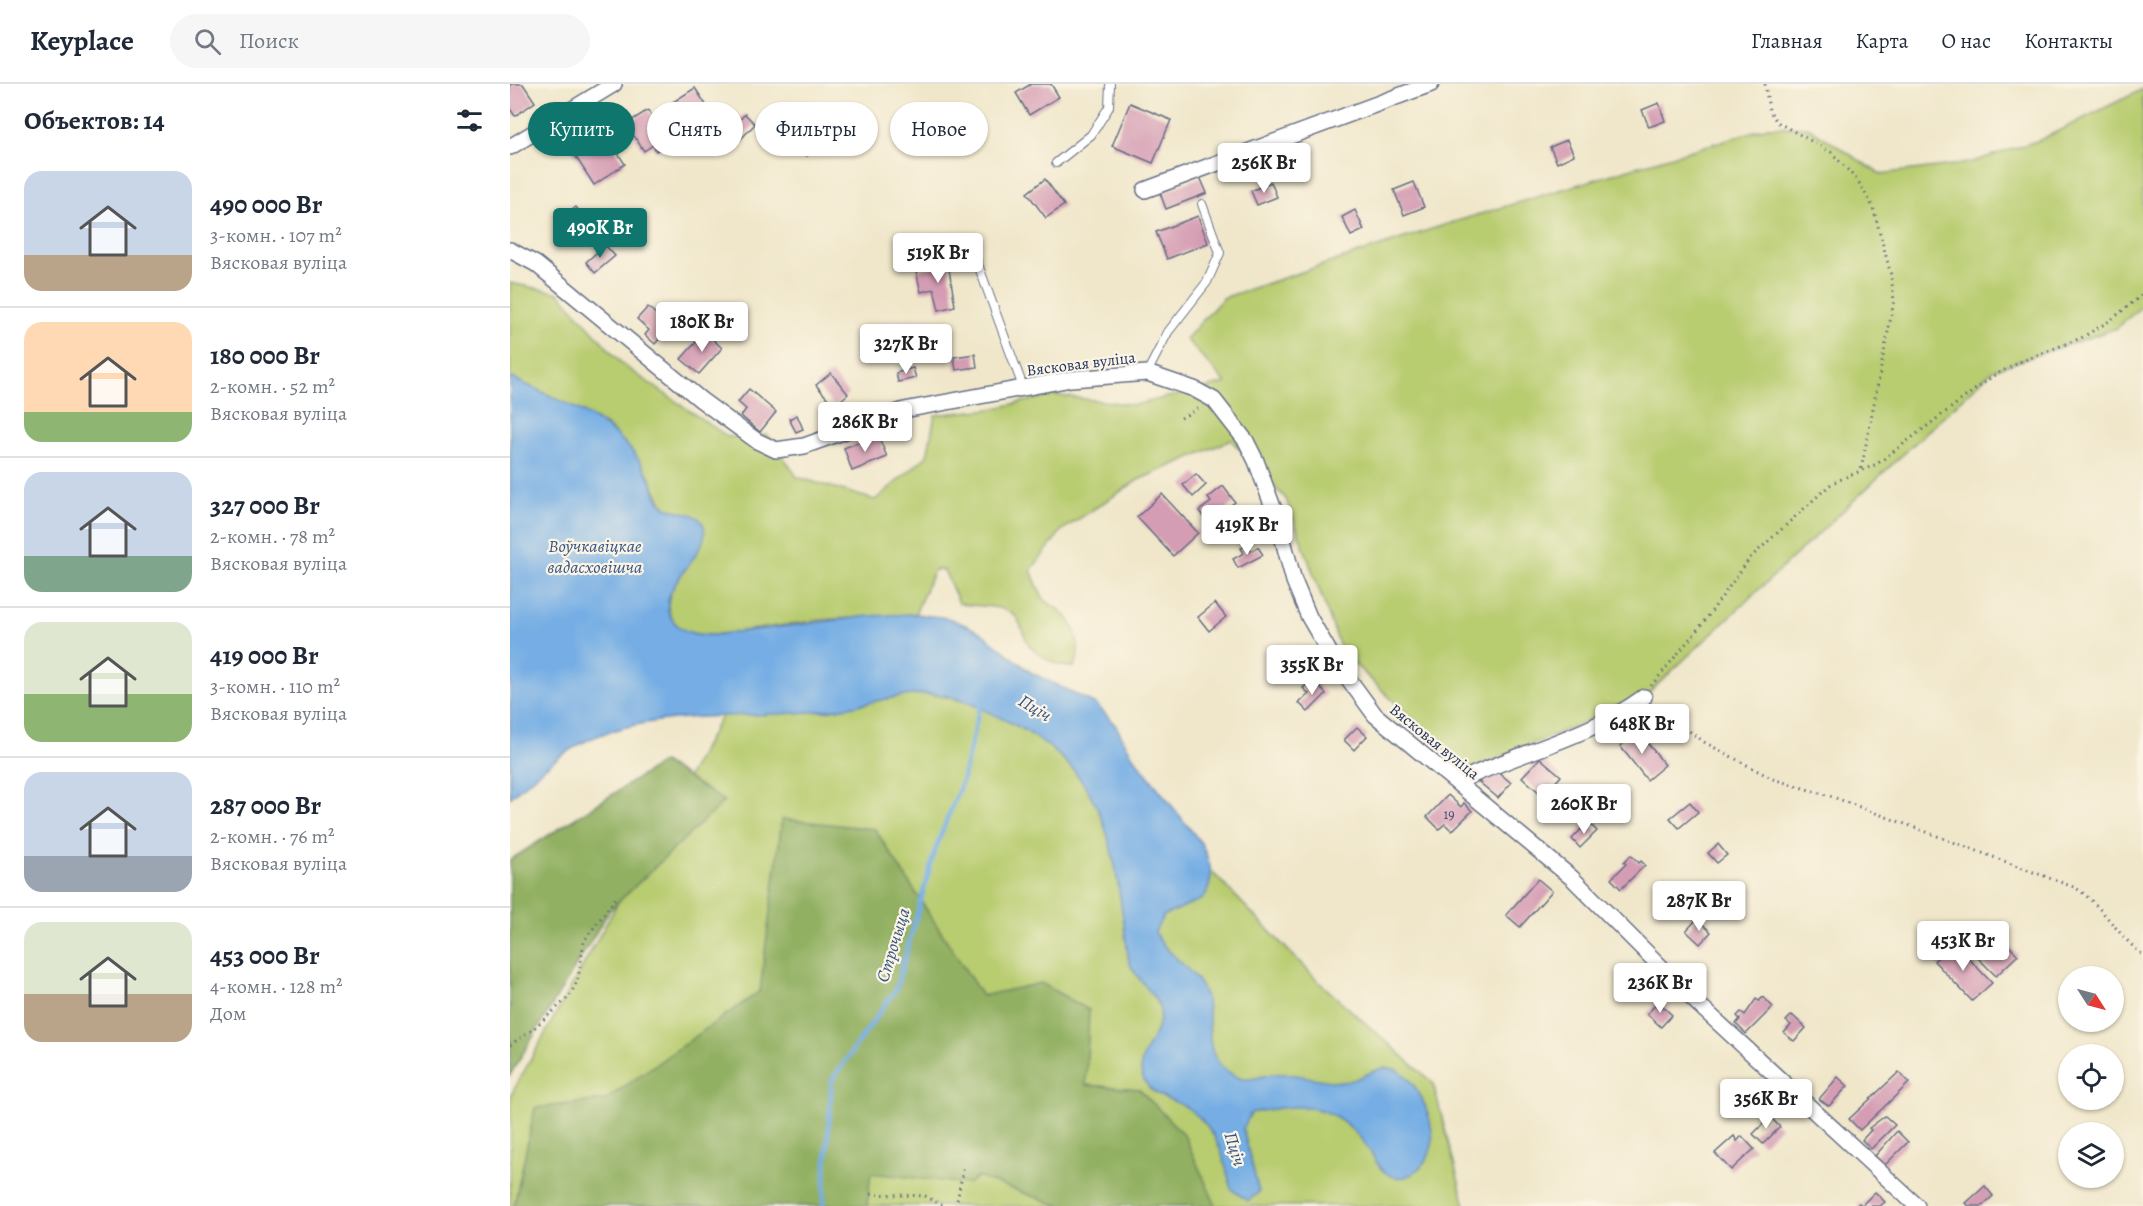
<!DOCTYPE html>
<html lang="ru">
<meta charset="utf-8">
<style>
:root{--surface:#fff;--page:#f6f6f7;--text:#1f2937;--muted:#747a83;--line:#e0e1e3;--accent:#0f766e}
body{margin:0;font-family:Alegreya,serif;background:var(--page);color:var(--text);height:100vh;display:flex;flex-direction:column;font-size:22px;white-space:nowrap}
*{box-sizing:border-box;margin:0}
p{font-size:20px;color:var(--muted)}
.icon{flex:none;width:33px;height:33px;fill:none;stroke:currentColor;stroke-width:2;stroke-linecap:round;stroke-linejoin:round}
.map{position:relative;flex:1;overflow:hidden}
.details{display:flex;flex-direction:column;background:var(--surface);width:510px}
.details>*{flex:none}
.hud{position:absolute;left:18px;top:18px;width:570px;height:54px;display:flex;gap:12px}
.needle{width:39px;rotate:126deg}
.buttons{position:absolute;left:1548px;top:882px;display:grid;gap:12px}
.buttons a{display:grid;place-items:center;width:66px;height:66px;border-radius:50%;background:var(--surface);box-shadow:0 2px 4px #0004;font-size:30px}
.price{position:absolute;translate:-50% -51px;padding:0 14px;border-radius:6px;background:#fff;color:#222;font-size:20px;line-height:39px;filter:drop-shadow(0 2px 3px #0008)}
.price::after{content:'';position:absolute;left:50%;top:36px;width:18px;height:14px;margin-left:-9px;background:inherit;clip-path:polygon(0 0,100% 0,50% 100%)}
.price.active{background:var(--accent);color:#fff}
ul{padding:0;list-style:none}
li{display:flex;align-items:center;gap:18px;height:150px;padding:0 24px}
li+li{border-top:2px solid var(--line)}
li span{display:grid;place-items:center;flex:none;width:168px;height:120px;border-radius:18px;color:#555}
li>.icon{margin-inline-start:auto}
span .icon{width:72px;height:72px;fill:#fffc;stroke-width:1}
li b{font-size:26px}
h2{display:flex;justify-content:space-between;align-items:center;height:72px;padding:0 24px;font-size:26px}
.pill{padding:0 21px;border-radius:27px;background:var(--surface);box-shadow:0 2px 4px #0004;font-size:21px;line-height:54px}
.pill.active{background:var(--accent);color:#fff}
header{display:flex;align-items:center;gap:36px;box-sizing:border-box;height:84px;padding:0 30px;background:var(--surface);border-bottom:2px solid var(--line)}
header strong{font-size:28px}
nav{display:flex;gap:33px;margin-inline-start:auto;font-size:21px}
.search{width:420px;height:54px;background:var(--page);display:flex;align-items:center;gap:15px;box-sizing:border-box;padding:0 21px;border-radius:33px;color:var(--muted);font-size:22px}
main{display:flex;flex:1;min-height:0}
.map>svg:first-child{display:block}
</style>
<header>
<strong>Keyplace</strong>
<div class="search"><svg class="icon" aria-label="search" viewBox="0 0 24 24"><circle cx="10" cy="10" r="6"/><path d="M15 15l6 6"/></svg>Поиск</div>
<nav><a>Главная</a><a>Карта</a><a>О нас</a><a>Контакты</a></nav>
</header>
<main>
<section class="details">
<h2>Объектов: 14<svg class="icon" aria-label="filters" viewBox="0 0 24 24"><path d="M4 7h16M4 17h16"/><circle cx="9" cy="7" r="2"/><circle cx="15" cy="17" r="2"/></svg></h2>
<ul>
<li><span style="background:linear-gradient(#c9d6e8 70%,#b9a48a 0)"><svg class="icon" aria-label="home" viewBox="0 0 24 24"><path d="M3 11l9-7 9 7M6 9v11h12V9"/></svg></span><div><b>490 000 Br</b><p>3-комн. · 107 m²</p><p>Вясковая вуліца</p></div></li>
<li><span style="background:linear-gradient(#ffd9b3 75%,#8fb573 0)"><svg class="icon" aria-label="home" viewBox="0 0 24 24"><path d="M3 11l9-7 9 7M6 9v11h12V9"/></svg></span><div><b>180 000 Br</b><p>2-комн. · 52 m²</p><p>Вясковая вуліца</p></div></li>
<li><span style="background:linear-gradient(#c9d6e8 70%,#7fa58c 0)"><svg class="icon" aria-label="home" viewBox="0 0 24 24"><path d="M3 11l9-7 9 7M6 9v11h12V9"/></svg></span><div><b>327 000 Br</b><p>2-комн. · 78 m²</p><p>Вясковая вуліца</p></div></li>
<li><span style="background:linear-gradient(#dfe7d0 60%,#8fb573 0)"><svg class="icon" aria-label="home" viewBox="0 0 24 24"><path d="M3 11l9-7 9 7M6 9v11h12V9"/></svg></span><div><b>419 000 Br</b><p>3-комн. · 110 m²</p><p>Вясковая вуліца</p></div></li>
<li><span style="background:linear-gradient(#c9d6e8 70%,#9aa5b1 0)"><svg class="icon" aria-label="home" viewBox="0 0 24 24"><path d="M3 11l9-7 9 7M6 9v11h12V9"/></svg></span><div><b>287 000 Br</b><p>2-комн. · 76 m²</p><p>Вясковая вуліца</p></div></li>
<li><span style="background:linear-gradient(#dfe7d0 60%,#b9a48a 0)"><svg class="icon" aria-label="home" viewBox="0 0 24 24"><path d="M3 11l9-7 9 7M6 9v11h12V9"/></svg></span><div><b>453 000 Br</b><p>4-комн. · 128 m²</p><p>Дом</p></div></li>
</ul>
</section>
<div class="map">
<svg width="1633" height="1122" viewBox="0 0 1633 1122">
<rect width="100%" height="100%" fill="#fcf5e5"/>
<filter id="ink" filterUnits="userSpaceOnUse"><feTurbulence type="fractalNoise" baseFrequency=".0167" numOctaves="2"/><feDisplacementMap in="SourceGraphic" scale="12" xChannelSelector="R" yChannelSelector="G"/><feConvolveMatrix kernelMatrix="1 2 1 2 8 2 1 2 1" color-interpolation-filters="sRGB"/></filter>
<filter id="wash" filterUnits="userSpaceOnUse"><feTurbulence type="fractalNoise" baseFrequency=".008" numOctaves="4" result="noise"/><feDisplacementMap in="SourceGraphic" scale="24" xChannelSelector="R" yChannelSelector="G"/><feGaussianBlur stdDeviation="1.35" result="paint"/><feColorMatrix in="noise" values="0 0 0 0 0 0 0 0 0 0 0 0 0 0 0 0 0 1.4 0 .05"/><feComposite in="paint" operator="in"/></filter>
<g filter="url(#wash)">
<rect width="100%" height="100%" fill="#f0e7cb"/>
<g fill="#b8cc70" stroke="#6a7e67" stroke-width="1.5">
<path d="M1633,5V221L1607,244L1483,286L1133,614L957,687L832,568L776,415L721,356L628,396L552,446L521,486C525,495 529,510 535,516C540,521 546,523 551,527C566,540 573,565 564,583C550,584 528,572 519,561C513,552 512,538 504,531C489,519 467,524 449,519L434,486H424L405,530L310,536L204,551C190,551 178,550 168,542C140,518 179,480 192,459L183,431L160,426L152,419L137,388L101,345L86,335L0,293V199L49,209L113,281L218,353L258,351L287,393L365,416L417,372L425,331L482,325L543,311L625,321L716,299L676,255L713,214L934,141L1258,43H1298L1370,90L1459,79L1530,56Z"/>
<path d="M401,610C476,610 561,659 591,730C605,761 609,795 613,828L702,788L810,899L923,999L955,1122H0L1,1011L212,631L316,627Z"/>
</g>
<g fill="#92b062" stroke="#567060" stroke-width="1.5">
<path d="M153,678L214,717L99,827L0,991V776Z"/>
<path d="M272,735L365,745L472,912L531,899L579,926L576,1001L629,1005L674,1051L706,1122H551L468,1093L458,1100L361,1089L357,1122H4L25,1024L95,1016L250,907Z"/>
</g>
<path fill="#75ade4" stroke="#486ea1" stroke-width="1.5" d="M0,293C43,314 92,330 123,368C130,377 136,385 140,395C144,403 145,413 152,419C162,431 184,425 192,438C210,468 133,507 166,540C176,550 189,551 204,551L359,532L405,530L438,534L453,540L470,548L522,589L586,620L606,642L622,671L691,759C701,779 706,795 693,815L653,832L645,848C655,871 685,883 695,911C706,941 687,971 725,992C738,1000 750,991 764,990C787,988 809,998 832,998C848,998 859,986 874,984C904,980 926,1038 922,1061C918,1081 897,1103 876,1089C868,1084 865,1075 860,1067C850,1052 838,1038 821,1030C794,1018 769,1024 741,1029L733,1045L749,1108L738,1117L721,1105C715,1076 708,1047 683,1028C667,1014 640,1015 632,992C625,969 653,950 650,927C649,913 626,896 619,878C603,771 606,688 493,635C472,625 448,612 425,610C397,609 371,616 344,622C319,627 294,629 268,630C206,633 138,630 80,655C50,669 23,692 0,714Z"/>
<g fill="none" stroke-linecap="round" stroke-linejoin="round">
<path stroke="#75ade4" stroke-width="4.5" d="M313,1122L322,996L386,905L425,766L452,697L471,618"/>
</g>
<g id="blocks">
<g fill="#d59db4">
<path d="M0,0H13L25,18L5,32L0,25Z"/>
<path d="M521,0H541L549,13L519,31L506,9Z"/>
<path d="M185,4L200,27L179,41L163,18Z"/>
<path d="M620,19L661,36L643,79L602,62Z"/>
<path d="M1149,19L1155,37L1139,43L1132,26Z"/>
<path d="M138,26L142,32L149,28L166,54L146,67L143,61L134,67L116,40Z"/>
<path d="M235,30L245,40L230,56L219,46Z"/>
<path d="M308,30L324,51L297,72L281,51Z"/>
<path d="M93,47L115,80L84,101L62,67Z"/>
<path d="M1057,56L1064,71L1047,79L1040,63Z"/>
<path d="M690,93L697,109L656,125L650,109Z"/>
<path d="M535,95L554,121L536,134L517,109Z"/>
<path d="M761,98L767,113L747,121L741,107Z"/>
<path d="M904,98L914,123L894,131L884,106Z"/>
<path d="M66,123L78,139L66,148L54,132Z"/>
<path d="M845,126L854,146L841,152L832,133Z"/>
<path d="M688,132L698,159L657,175L646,148Z"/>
<path d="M95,161L105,172L85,189L76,178Z"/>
<path d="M438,179L445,222L429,226L424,205L411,208L406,187Z"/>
<path d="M138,223L148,232L152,227L164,238L145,260L135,251L139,246L127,235Z"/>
<path d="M195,248L212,264L189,290L171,275Z"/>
<path d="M465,270L467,283L446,286L444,273Z"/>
<path d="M403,284L406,294L388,298L386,289Z"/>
<path d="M321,289L338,310L324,322L306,301Z"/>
<path d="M239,305L266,328L250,348L231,332L236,325L228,318Z"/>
<path d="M287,331L293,345L286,348L279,335Z"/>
<path d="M368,351L377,373L342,387L334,364Z"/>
<path d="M686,390L696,401L683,413L673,401Z"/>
<path d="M713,402L725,418L698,439L689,427L701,418L698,414Z"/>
<path d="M652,410L688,449L663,472L627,433Z"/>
<path d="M750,428L764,450L754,457L740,435Z"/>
<path d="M738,461L741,467L748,463L753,471L728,484L723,475L734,469L731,464Z"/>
<path d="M705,519L716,533L699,547L688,533Z"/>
<path d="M802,595L816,610L798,628L789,619L799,610L793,604Z"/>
<path d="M847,643L857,652L844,666L834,656Z"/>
<path d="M1128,647L1155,681L1137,696L1110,662Z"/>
<path d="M1030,674L1051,692L1033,712L1012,693Z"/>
<path d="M983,683L1001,699L988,714L969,698Z"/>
<path d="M938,711L951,723L954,719L962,727L942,747L935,740L929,745L917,733Z"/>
<path d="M1180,718L1188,728L1169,744L1160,734Z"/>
<path d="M1078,738L1087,747L1070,764L1062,755Z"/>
<path d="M1208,760L1217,771L1207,779L1198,769Z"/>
<path d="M1121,771L1129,779L1131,777L1135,781L1111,805L1101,795L1116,780L1114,778Z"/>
<path d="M1028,795L1042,807L1010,843L996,831Z"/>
<path d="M1187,835L1201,848L1190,860L1176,847Z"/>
<path d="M1484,847L1508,871L1486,892L1462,868Z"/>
<path d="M1443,858L1482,899L1462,917L1424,877Z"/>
<path d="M1253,913L1263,923L1236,950L1226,940L1230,935L1227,932L1231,928L1235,931L1246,915L1249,917Z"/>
<path d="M1148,918L1162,931L1151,943L1137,930Z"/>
<path d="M1282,931L1296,944L1284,957L1274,949L1281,941L1276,937Z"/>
<path d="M1389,988L1399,999L1350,1046L1339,1035Z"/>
<path d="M1328,993L1338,1002L1319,1022L1309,1015Z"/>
<path d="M1375,1032L1385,1041L1361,1065L1352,1056L1361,1046L1359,1044Z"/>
<path d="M1260,1033L1270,1043L1253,1060L1243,1050Z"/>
<path d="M1387,1047L1398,1058L1375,1081L1365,1072Z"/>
<path d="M1224,1052L1227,1057L1232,1052L1244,1065L1221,1086L1205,1069Z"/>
<path d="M1475,1102L1483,1112L1472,1122H1459L1456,1119Z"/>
<path d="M1365,1108L1375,1118L1370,1122H1345L1349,1119L1352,1121Z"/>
</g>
</g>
</g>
<g filter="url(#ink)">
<use href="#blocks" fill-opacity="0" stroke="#666f84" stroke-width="1.5"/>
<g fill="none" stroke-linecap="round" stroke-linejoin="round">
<g stroke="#666f84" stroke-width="10">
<g id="lane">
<path d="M546,79L581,51L599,23L600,0"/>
<path d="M462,164L513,303"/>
<path d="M637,289L658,248L697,198L710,169L692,120"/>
</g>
</g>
<g stroke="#666f84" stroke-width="18">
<g id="street">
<path d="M0,63L104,0"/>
<path d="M635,106L921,0"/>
<path d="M0,166L26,180L191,316L247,357L266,366L294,362L394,326L561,295L637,289L684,305L704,316L736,357L746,377L767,434L784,497L799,533L821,571L865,631L1062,794L1188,920L1407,1122"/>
<path d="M947,698C1009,668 1078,654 1134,613"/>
</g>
</g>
<g stroke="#666f84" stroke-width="3" stroke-dasharray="1.5 4.5" stroke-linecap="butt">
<path d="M1255,0L1259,26L1267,38L1321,68L1348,97L1363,123L1381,191L1384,217L1351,386"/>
<path d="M671,334L689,324"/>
<path d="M1141,602L1193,539L1240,474L1322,399L1367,380L1483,292L1512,277L1571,254L1601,236L1633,210"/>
<path d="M1146,622L1194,658L1263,695L1323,713L1566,804C1593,822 1607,851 1633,871"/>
<path d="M0,961L22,946L60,912L68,895L74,857L107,812"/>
<path d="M361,1110L415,1112L434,1122"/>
<path d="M446,1122L454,1082"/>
</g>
<use href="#lane" stroke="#fff" stroke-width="8"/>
<use href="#street" stroke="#fff" stroke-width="15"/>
</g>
</g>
<g text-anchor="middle" stroke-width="4.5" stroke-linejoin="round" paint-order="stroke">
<g font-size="14" fill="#4a4a74">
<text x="939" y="735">19</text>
</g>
<g font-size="16" fill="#1b2f5e" stroke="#fcf5e5">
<text transform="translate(571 279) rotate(-7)" y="6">Вясковая вуліца</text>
<text transform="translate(925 657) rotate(39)" y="6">Вясковая вуліца</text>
</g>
<g font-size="18" font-style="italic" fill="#365586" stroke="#fcf5e5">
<text x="85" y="468">Воўчкавіцкае<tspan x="85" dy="21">вадасховішча</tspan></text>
<text transform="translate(525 624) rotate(32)" y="6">Пціч</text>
<text transform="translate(383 861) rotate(-73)" y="6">Строчыца</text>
<text transform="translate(725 1065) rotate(73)" y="6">Пціч</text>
</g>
</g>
</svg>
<div class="buttons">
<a><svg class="needle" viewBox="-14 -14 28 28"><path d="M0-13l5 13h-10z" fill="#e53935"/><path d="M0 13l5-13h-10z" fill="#747a83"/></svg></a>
<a><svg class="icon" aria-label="locate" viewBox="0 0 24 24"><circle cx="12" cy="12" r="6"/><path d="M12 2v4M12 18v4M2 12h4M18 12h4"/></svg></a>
<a><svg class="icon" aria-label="layers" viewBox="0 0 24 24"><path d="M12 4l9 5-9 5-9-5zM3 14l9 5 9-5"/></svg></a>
</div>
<b class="price" style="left:754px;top:110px">256K Br</b>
<b class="price active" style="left:90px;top:175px">490K Br</b>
<b class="price" style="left:428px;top:200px">519K Br</b>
<b class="price" style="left:192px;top:269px">180K Br</b>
<b class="price" style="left:396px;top:291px">327K Br</b>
<b class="price" style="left:355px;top:369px">286K Br</b>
<b class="price" style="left:737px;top:472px">419K Br</b>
<b class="price" style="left:802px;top:612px">355K Br</b>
<b class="price" style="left:1132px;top:671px">648K Br</b>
<b class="price" style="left:1074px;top:751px">260K Br</b>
<b class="price" style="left:1189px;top:848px">287K Br</b>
<b class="price" style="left:1453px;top:888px">453K Br</b>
<b class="price" style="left:1150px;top:930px">236K Br</b>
<b class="price" style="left:1256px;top:1046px">356K Br</b>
<div class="hud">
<a class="pill active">Купить</a>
<a class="pill">Снять</a>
<a class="pill">Фильтры</a>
<a class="pill">Новое</a>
</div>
</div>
</main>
